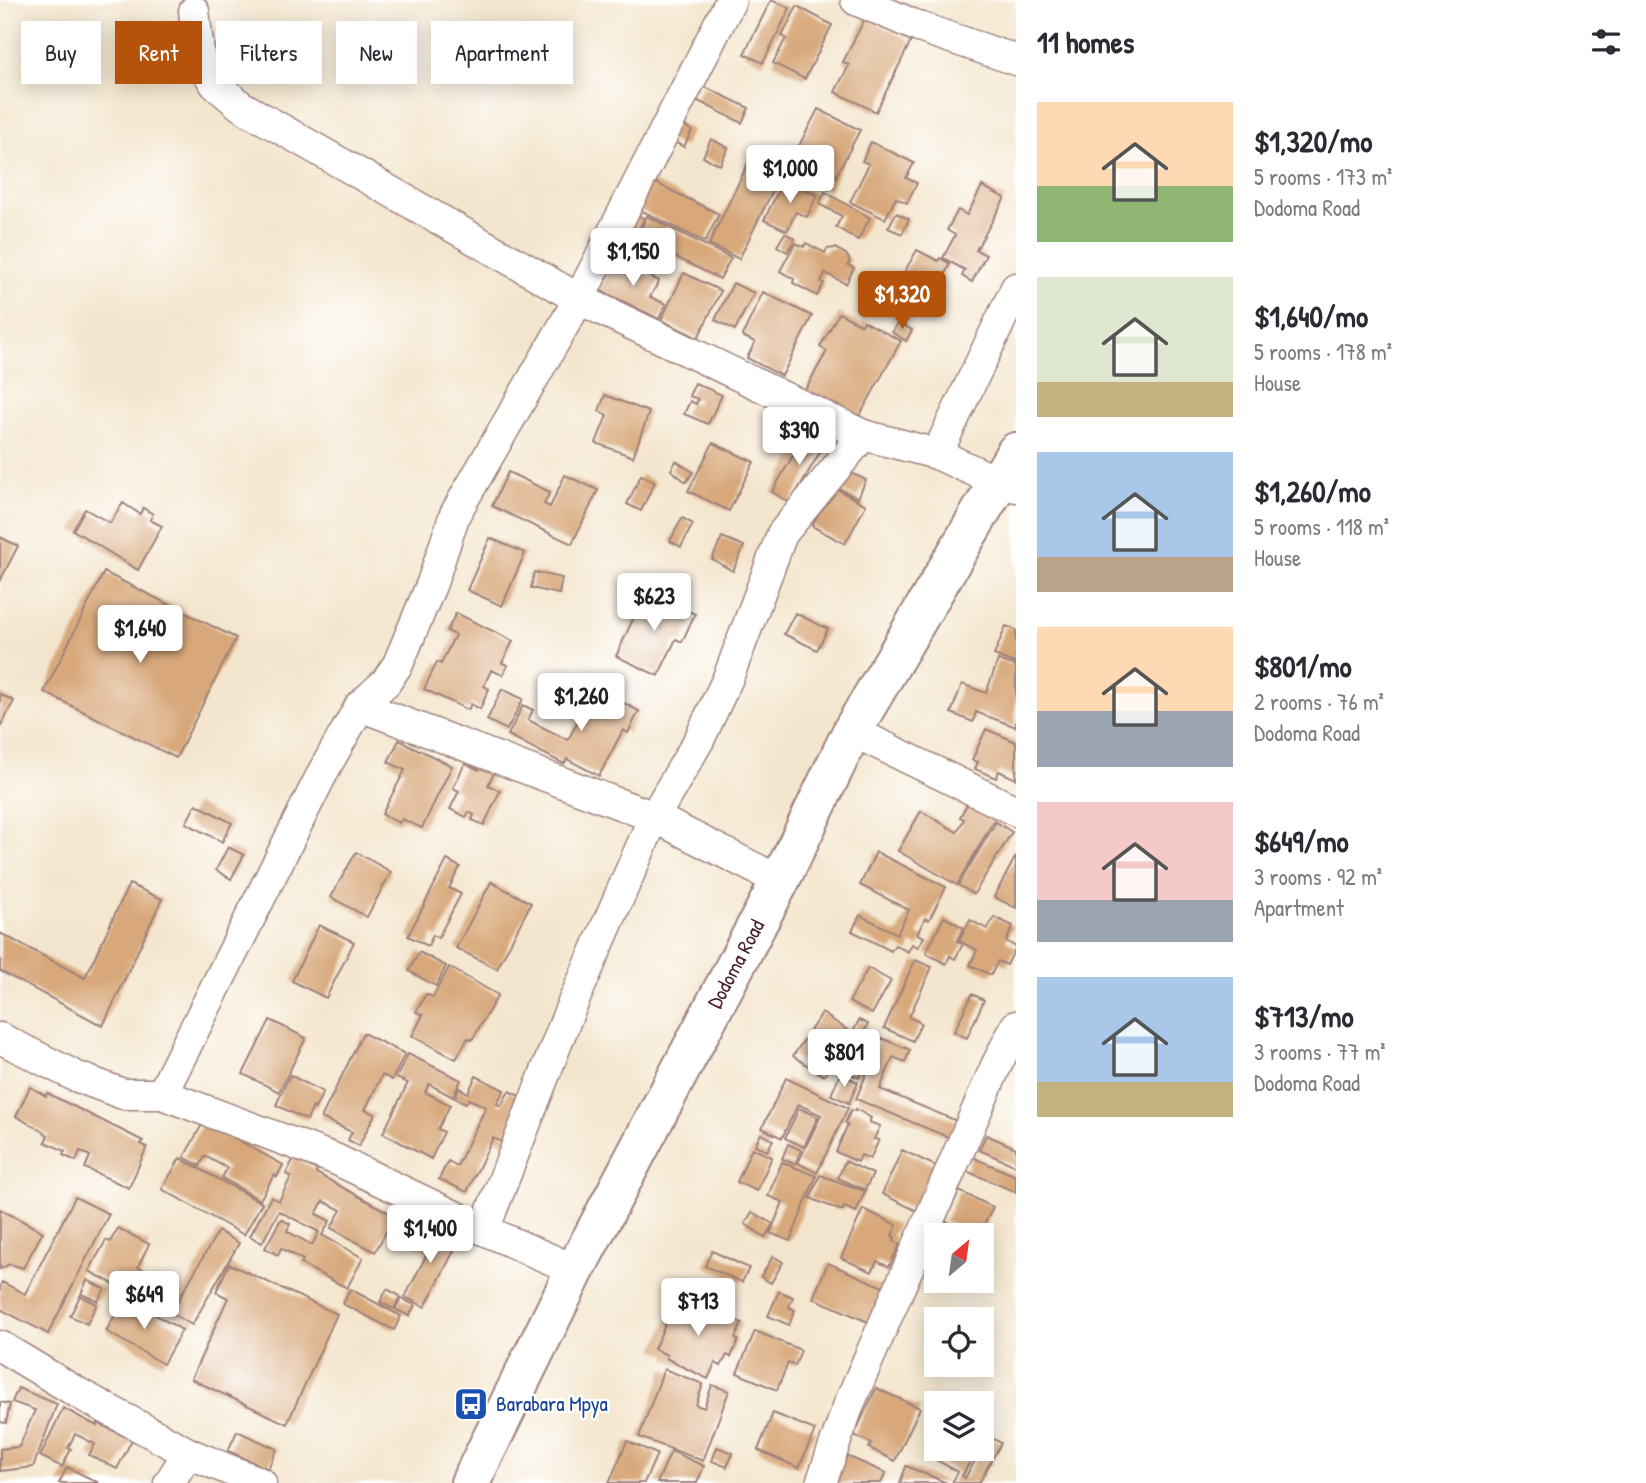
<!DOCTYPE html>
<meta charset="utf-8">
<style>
:root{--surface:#fff;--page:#f2f2f3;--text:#2b2b33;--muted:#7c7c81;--accent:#b45309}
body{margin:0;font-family:"Patrick Hand",sans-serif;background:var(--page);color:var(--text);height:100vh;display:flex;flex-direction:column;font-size:26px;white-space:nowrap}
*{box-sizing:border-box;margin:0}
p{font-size:23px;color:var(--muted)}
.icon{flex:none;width:38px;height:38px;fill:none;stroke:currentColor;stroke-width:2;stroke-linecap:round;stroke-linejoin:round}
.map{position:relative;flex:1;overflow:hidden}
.panel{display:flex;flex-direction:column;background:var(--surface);width:630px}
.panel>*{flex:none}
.guide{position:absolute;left:21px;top:21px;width:665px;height:63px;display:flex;gap:14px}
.needle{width:46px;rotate:29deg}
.controls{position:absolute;left:924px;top:1223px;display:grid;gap:14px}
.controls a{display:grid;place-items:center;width:70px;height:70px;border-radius:0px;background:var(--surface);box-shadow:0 4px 18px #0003;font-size:35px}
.price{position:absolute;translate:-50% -60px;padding:0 16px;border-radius:7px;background:#fff;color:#222;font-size:23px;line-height:46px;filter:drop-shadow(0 2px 4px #0008)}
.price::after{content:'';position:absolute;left:50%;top:42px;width:21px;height:16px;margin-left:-10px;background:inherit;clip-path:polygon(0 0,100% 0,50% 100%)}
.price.selected{background:var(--accent);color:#fff}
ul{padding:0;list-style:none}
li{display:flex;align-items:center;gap:21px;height:175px;padding:0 21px}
li span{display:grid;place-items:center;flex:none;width:196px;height:140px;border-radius:0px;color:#555}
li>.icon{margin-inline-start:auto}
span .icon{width:84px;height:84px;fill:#fffc;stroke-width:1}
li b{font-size:30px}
h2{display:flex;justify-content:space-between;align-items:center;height:84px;padding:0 21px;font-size:30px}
.chip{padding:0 24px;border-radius:0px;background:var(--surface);box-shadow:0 4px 18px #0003;font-size:24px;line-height:63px}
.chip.selected{background:var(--accent);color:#fff}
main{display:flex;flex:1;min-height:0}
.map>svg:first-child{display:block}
</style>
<main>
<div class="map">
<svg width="1016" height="1483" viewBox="0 0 1016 1483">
<rect width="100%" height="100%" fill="#fff"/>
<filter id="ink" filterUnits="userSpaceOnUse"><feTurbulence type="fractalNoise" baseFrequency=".0143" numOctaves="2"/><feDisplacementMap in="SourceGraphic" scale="14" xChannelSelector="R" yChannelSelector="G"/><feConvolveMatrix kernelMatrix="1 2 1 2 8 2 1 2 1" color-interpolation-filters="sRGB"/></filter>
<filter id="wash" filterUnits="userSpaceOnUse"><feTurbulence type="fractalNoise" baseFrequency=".00686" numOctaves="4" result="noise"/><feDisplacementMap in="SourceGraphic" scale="28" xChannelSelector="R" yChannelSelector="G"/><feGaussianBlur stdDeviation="1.57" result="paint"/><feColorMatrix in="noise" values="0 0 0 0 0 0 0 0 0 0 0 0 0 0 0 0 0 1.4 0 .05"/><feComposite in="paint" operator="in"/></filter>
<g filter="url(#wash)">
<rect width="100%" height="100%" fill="#f4e6ce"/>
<g id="blocks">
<g fill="#d8a87a">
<path d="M771,0L790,8L763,63L744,54Z"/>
<path d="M797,6L832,25L805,79L773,63L786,38L782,36Z"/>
<path d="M865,18L911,41L876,112L835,92L849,65L843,62Z"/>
<path d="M703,86L749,108L742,123L696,100Z"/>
<path d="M818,109L860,130L829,190L787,169Z"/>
<path d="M677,122L692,130L684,147L668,139Z"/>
<path d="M711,139L728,148L720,165L703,157Z"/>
<path d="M871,142L914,163L906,178L917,183L907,203L896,198L885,219L850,202L869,164L862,161Z"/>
<path d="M751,157L782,172L739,259L709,244Z"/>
<path d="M648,179L719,214L705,242L634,207Z"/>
<path d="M784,179L817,195L807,217L796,212L787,231L764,220Z"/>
<path d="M982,186L1005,198L976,250L986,255L972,282L962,276L965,270L943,258L955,235L947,230L958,210L967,215Z"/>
<path d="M825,192L870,218L858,240L836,227L842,216L819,204Z"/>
<path d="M632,212L644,219L631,245L619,239Z"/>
<path d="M896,213L909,219L902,234L888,228Z"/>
<path d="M647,216L731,258L720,279L637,238Z"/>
<path d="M785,233L795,239L787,252L777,246Z"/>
<path d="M795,243L804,247L806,243L825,253L827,249L835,248L846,254L850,261L848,265L854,268L846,284L825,273L821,282L824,283L817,296L793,283L794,279L780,271Z"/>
<path d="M917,250L938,261L940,258L950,264L939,285L927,278L918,294L898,283Z"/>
<path d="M615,259L659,281L650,297L666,304L659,319L600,290Z"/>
<path d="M684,273L721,291L698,338L661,320Z"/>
<path d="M733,283L754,293L735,330L715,320Z"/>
<path d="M763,292L812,316L782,376L747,358L755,342L742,336Z"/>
<path d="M839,313L862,325L864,321L901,341L854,426L801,397L827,351L820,347Z"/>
<path d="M898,322L912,330L906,341L892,332Z"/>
<path d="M695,383L722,395L708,424L684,414L690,401L696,404L698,399L689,396Z"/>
<path d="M605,395L649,412L633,457L596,443L607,415L599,411Z"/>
<path d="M807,431L826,442L790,503L772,492Z"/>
<path d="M713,443L754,462L729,511L688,491Z"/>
<path d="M676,461L693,472L686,482L671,470Z"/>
<path d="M845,470L866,480L858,498L837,488Z"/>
<path d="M508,472L550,492L544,504L550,507L565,475L598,490L572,544L492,506Z"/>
<path d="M641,475L655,482L641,511L627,504Z"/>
<path d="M833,487L866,505L845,544L812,526Z"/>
<path d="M123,503L140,514L143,508L153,514L150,520L162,526L138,570L73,530L85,509L110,523Z"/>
<path d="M682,518L693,524L681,547L670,541Z"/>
<path d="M0,537L18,546L0,581Z"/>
<path d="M722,537L744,546L733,571L712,559Z"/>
<path d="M490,538L525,553L502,606L467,590Z"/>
<path d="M104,572L236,638L176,758L44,692Z"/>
<path d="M534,572L562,578L559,594L531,588Z"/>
<path d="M646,591L695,614L682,642L676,639L658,676L616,656Z"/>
<path d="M456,613L513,641L502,663L508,665L503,675L491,670L484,686L489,689L480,709L471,704L468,710L424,689L437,662L441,664L455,635L447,631Z"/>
<path d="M795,613L828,629L817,650L784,634Z"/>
<path d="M1006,626L1016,630V664L994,655Z"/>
<path d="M998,660L1016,666V727L976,712L973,722L951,713L962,684L986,693Z"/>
<path d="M595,688L639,711L628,733L623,730L599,776L567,759L564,764L508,735L523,705L533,710L528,720L568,740Z"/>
<path d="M502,689L523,699L507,730L487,720Z"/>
<path d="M0,694L14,701L0,727Z"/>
<path d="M986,729L1016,742V779L999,771L996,778L975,769L978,762L972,760Z"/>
<path d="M399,740L452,766L422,828L402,819L399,823L382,814L405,770L388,762Z"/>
<path d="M465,763L479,770L481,766L494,773L488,785L500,791L484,825L472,820L474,815L469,812L466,817L450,809L459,791L453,788Z"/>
<path d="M971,797L998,813L957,885L898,851L921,811L957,832L964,819L960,817Z"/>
<path d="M196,804L232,823L222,842L186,823Z"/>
<path d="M996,822L1012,832L974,894L958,885Z"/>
<path d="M228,847L244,855L231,879L216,870Z"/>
<path d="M356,852L391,872L367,917L331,897Z"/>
<path d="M876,852L946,887L929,920L925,918L917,934L924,937L918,947L912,944L908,952L895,945L891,951L852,931L860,915L897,934L909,910L860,885Z"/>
<path d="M1016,856V908L994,897Z"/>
<path d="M447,860L460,867L449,888L461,894L438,938L433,935L428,946L408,936Z"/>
<path d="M491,882L531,903L497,969L456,948Z"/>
<path d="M129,884L162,899L103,1026L0,971V933L85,978Z"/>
<path d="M944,917L964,928L957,941L963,944L955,959L950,956L946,964L926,953Z"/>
<path d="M994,917L1013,926L1006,941L1016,947L1007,965L998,961L991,975L970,965L977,950L959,941L970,920L987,929Z"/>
<path d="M319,925L354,942L326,998L292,981Z"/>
<path d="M419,952L446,966L436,986L409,971Z"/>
<path d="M915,960L932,967L909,1017L921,1023L913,1041L884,1028Z"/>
<path d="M449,967L498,995L472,1040L468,1038L456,1059L412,1036L423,1015L416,1012L426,994L433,997Z"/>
<path d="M868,968L891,981L872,1014L849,1002Z"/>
<path d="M972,994L984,1000L967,1038L954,1032Z"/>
<path d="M822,1013L852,1033L824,1076L793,1056Z"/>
<path d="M270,1020L306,1038L279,1092L243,1074Z"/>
<path d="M859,1020L868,1024L856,1048L847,1044Z"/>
<path d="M363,1033L405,1054L392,1080L382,1075L365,1110L375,1114L359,1146L348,1140L352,1132L321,1118Z"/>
<path d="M881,1038L910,1050L905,1062L893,1057L880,1089L957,1121L950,1138L856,1099Z"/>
<path d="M855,1050L869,1056L859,1078L845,1071Z"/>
<path d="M408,1054L461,1080L453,1097L429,1084L425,1092L450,1105L438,1129L444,1132L431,1159L383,1133L408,1083L396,1078Z"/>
<path d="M840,1074L858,1082L849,1103L831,1095Z"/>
<path d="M290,1075L323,1092L315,1109L313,1107L307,1120L276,1105Z"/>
<path d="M476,1076L504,1090L497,1104L501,1106L509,1091L520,1096L517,1102L526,1106L507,1144L493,1138L467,1192L439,1179L448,1161L457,1166L486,1107L469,1099L466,1103L455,1098L459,1088L468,1093Z"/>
<path d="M786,1078L848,1108L817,1173L798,1163L821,1115L798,1104L782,1138L762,1128Z"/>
<path d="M30,1087L46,1096L47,1093L143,1141L141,1144L147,1147L129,1188L85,1168L90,1156L80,1151L76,1161L63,1155L65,1151L45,1142L48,1135L16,1116Z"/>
<path d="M799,1108L818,1117L804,1147L785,1138Z"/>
<path d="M856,1109L871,1118L869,1122L880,1126L874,1139L879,1140L870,1159L861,1155L858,1162L836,1152L848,1124L845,1123L851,1110L856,1111Z"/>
<path d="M204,1121L283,1165L277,1177L274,1175L260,1200L222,1178L227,1168L205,1156L200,1166L184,1157Z"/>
<path d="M761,1134L773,1140L767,1151L755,1145Z"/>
<path d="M986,1135L1016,1148V1166L979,1150Z"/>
<path d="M788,1144L801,1150L795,1164L782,1159Z"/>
<path d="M752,1148L772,1157L757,1191L737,1182Z"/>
<path d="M902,1150L938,1167L917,1211L882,1194Z"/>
<path d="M972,1157L1016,1176V1192L966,1171Z"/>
<path d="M180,1158L262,1203L244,1235L162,1189Z"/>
<path d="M294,1158L317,1170L316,1173L395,1216L375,1252L331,1228L341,1210L323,1201L316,1214L330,1221L322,1235L363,1258L347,1288L301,1264L303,1260L281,1248L278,1255L265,1248L281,1219L290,1224L287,1231L312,1245L319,1232L279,1211L262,1243L250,1236L271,1197L279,1201L291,1177L286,1174Z"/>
<path d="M845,1161L873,1174L865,1190L838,1178Z"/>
<path d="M782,1162L816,1176L790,1241L770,1233L783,1202L768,1196Z"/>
<path d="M820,1175L865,1191L856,1212L844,1207L843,1210H839L810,1198Z"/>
<path d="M959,1191L993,1207L979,1236L945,1221Z"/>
<path d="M75,1197L109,1214L48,1334L0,1309V1287L2,1282L25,1294Z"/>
<path d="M0,1209L43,1232L23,1268L10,1264L0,1269Z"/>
<path d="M863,1209L897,1225L892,1236L895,1237L894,1241L900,1244L889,1267L877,1261L872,1272L841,1258Z"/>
<path d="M752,1212L773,1224L765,1237L745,1224Z"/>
<path d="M421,1226L457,1245L425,1307L405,1297L428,1252L412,1243Z"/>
<path d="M118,1228L149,1244L138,1267L144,1270L132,1294L89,1271L106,1240L110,1242Z"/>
<path d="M218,1231L239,1243L192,1325L171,1313Z"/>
<path d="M712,1251L749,1268L742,1282L705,1266Z"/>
<path d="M773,1256L783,1262L771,1283L761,1277Z"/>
<path d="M828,1263L883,1287L868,1322L813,1298Z"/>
<path d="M229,1264L337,1314L287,1424L191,1379L228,1298L216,1292Z"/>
<path d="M87,1280L105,1289L98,1301L81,1294Z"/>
<path d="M703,1282L716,1289L712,1297L699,1290Z"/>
<path d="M350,1289L401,1316L394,1330L343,1304Z"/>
<path d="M387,1289L400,1296L394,1309L380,1302Z"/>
<path d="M779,1291L793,1297L789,1307L795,1310L789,1325L768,1316Z"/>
<path d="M80,1296L97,1304L87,1324L70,1316Z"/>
<path d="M125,1298L182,1330L163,1364L106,1331Z"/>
<path d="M401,1298L415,1305L409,1316L395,1309Z"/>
<path d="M677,1299L701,1312L704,1305L742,1323L735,1338L738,1340L731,1357L727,1355L721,1366L715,1363L708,1379L677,1364L666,1358L667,1355L654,1349Z"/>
<path d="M755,1331L801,1350L795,1366L788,1363L777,1390L737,1373Z"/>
<path d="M664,1369L703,1384L696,1405L704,1408L712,1385L729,1391L703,1461L639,1437Z"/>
<path d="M18,1388L57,1404L33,1467L0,1471V1449L19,1447L35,1410L12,1402Z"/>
<path d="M876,1388L920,1408L895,1461L869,1448L871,1443L854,1435Z"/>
<path d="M0,1402L10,1404L6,1423L0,1422Z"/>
<path d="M63,1408L97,1426L98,1423L132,1440L117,1469L89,1455L95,1444L75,1434L68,1448L71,1449L62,1467L40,1456Z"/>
<path d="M773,1413L815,1430L799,1468L758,1450Z"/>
<path d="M237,1431L277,1449L268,1469L228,1451Z"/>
<path d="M989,1436L1001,1443L979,1483H952L958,1472L931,1457L935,1449H977L962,1476L965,1478Z"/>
<path d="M627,1441L657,1454L644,1483H609Z"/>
<path d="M717,1447L733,1453L727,1467L712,1461Z"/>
<path d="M671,1451L704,1466L697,1483H657Z"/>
<path d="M840,1453L886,1473L881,1483H833Z"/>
<path d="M906,1466L947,1483H900Z"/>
<path d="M67,1467L99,1483H59Z"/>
</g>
</g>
</g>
<g filter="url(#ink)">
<use href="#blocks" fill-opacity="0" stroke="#9f827c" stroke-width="2"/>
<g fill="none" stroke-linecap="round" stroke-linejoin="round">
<g stroke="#9f827c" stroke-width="33">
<g id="minor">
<path d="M856,0L919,27L1016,60"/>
<path d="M194,11L200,60L215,84L241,106L579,299L863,435L937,454L983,475L1016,487"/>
<path d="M937,454L1016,288"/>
<path d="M360,706L654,817L780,881"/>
<path d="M852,731L1016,811"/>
<path d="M0,1038L75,1076L123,1094H162L335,1159L484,1230L575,1270"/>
<path d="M162,1094L325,768L360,706L386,682L398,664L432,583L455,514L579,299L731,0"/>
<path d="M484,1230L569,1012L654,817L699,740L728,678L782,534L863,435"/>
<path d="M0,1346L78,1393L188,1453L261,1483"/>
<path d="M169,1483L188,1453"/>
<path d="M821,1483L849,1404L996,1066L1016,1026"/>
</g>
</g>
<g stroke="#9f827c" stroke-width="42">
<path id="trunk" d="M470,1483L575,1270L780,881L852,731L1016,452"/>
</g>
<use href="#minor" stroke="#fff" stroke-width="30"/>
<use href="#trunk" stroke="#fff" stroke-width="38"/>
</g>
</g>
<defs>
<g id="bus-square" transform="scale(1.75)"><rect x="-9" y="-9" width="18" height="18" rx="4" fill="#1a4fb4" stroke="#fff"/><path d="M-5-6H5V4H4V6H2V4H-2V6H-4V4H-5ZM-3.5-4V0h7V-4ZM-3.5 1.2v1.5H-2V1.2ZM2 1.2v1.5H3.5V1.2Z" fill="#fff"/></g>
</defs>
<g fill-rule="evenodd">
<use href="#bus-square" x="471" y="1404"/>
</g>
<g text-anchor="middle" stroke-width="5" stroke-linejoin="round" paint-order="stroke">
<g font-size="21" fill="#4a1f2b" stroke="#fff">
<text transform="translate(736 964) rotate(-62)" y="7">Dodoma Road</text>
</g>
<g font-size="21" fill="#164399" stroke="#fff" text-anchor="start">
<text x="496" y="1411">Barabara Mpya</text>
</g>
</g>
</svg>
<div class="controls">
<a><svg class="needle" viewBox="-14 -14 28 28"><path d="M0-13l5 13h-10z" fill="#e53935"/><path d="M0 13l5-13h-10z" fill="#7c7c81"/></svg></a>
<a><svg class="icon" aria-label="locate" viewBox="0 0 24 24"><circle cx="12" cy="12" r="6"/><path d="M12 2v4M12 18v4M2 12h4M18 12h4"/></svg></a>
<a><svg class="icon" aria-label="layers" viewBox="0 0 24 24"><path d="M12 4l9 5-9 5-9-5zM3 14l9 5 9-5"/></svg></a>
</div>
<b class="price" style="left:790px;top:205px">$1,000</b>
<b class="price" style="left:633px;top:288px">$1,150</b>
<b class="price selected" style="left:902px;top:331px">$1,320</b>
<b class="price" style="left:799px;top:467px">$390</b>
<b class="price" style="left:654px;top:633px">$623</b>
<b class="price" style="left:140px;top:665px">$1,640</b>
<b class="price" style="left:581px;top:733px">$1,260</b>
<b class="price" style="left:844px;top:1089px">$801</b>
<b class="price" style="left:430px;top:1265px">$1,400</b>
<b class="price" style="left:144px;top:1331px">$649</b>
<b class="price" style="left:698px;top:1338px">$713</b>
<div class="guide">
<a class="chip">Buy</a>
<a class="chip selected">Rent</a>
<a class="chip">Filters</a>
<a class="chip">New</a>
<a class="chip">Apartment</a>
</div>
</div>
<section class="panel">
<h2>11 homes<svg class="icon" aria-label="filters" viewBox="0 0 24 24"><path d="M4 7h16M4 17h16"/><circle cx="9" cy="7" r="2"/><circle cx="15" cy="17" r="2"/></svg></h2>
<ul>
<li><span style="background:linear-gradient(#ffd9b3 60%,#8fb573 0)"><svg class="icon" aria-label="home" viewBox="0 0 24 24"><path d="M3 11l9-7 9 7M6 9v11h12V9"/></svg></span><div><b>$1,320/mo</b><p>5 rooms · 173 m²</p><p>Dodoma Road</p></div></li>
<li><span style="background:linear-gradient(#dfe7d0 75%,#c2b280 0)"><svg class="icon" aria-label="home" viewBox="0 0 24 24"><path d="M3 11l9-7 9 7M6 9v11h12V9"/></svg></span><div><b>$1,640/mo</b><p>5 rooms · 178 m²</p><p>House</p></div></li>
<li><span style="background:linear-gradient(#a9c7e8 75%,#b9a48a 0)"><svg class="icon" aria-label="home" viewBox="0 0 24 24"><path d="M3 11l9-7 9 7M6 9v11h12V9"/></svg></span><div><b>$1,260/mo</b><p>5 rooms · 118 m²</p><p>House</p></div></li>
<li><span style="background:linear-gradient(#ffd9b3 60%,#9aa5b1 0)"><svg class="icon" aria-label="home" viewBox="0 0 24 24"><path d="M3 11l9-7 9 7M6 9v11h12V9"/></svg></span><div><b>$801/mo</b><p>2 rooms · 76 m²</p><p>Dodoma Road</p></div></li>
<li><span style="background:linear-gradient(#f6c9c9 70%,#9aa5b1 0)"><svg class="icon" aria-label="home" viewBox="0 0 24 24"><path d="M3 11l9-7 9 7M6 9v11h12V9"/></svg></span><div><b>$649/mo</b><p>3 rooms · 92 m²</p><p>Apartment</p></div></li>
<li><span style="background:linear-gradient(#a9c7e8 75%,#c2b280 0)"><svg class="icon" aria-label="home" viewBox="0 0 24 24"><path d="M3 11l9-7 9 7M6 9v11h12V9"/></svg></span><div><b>$713/mo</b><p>3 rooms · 77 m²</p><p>Dodoma Road</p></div></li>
</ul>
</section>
</main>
